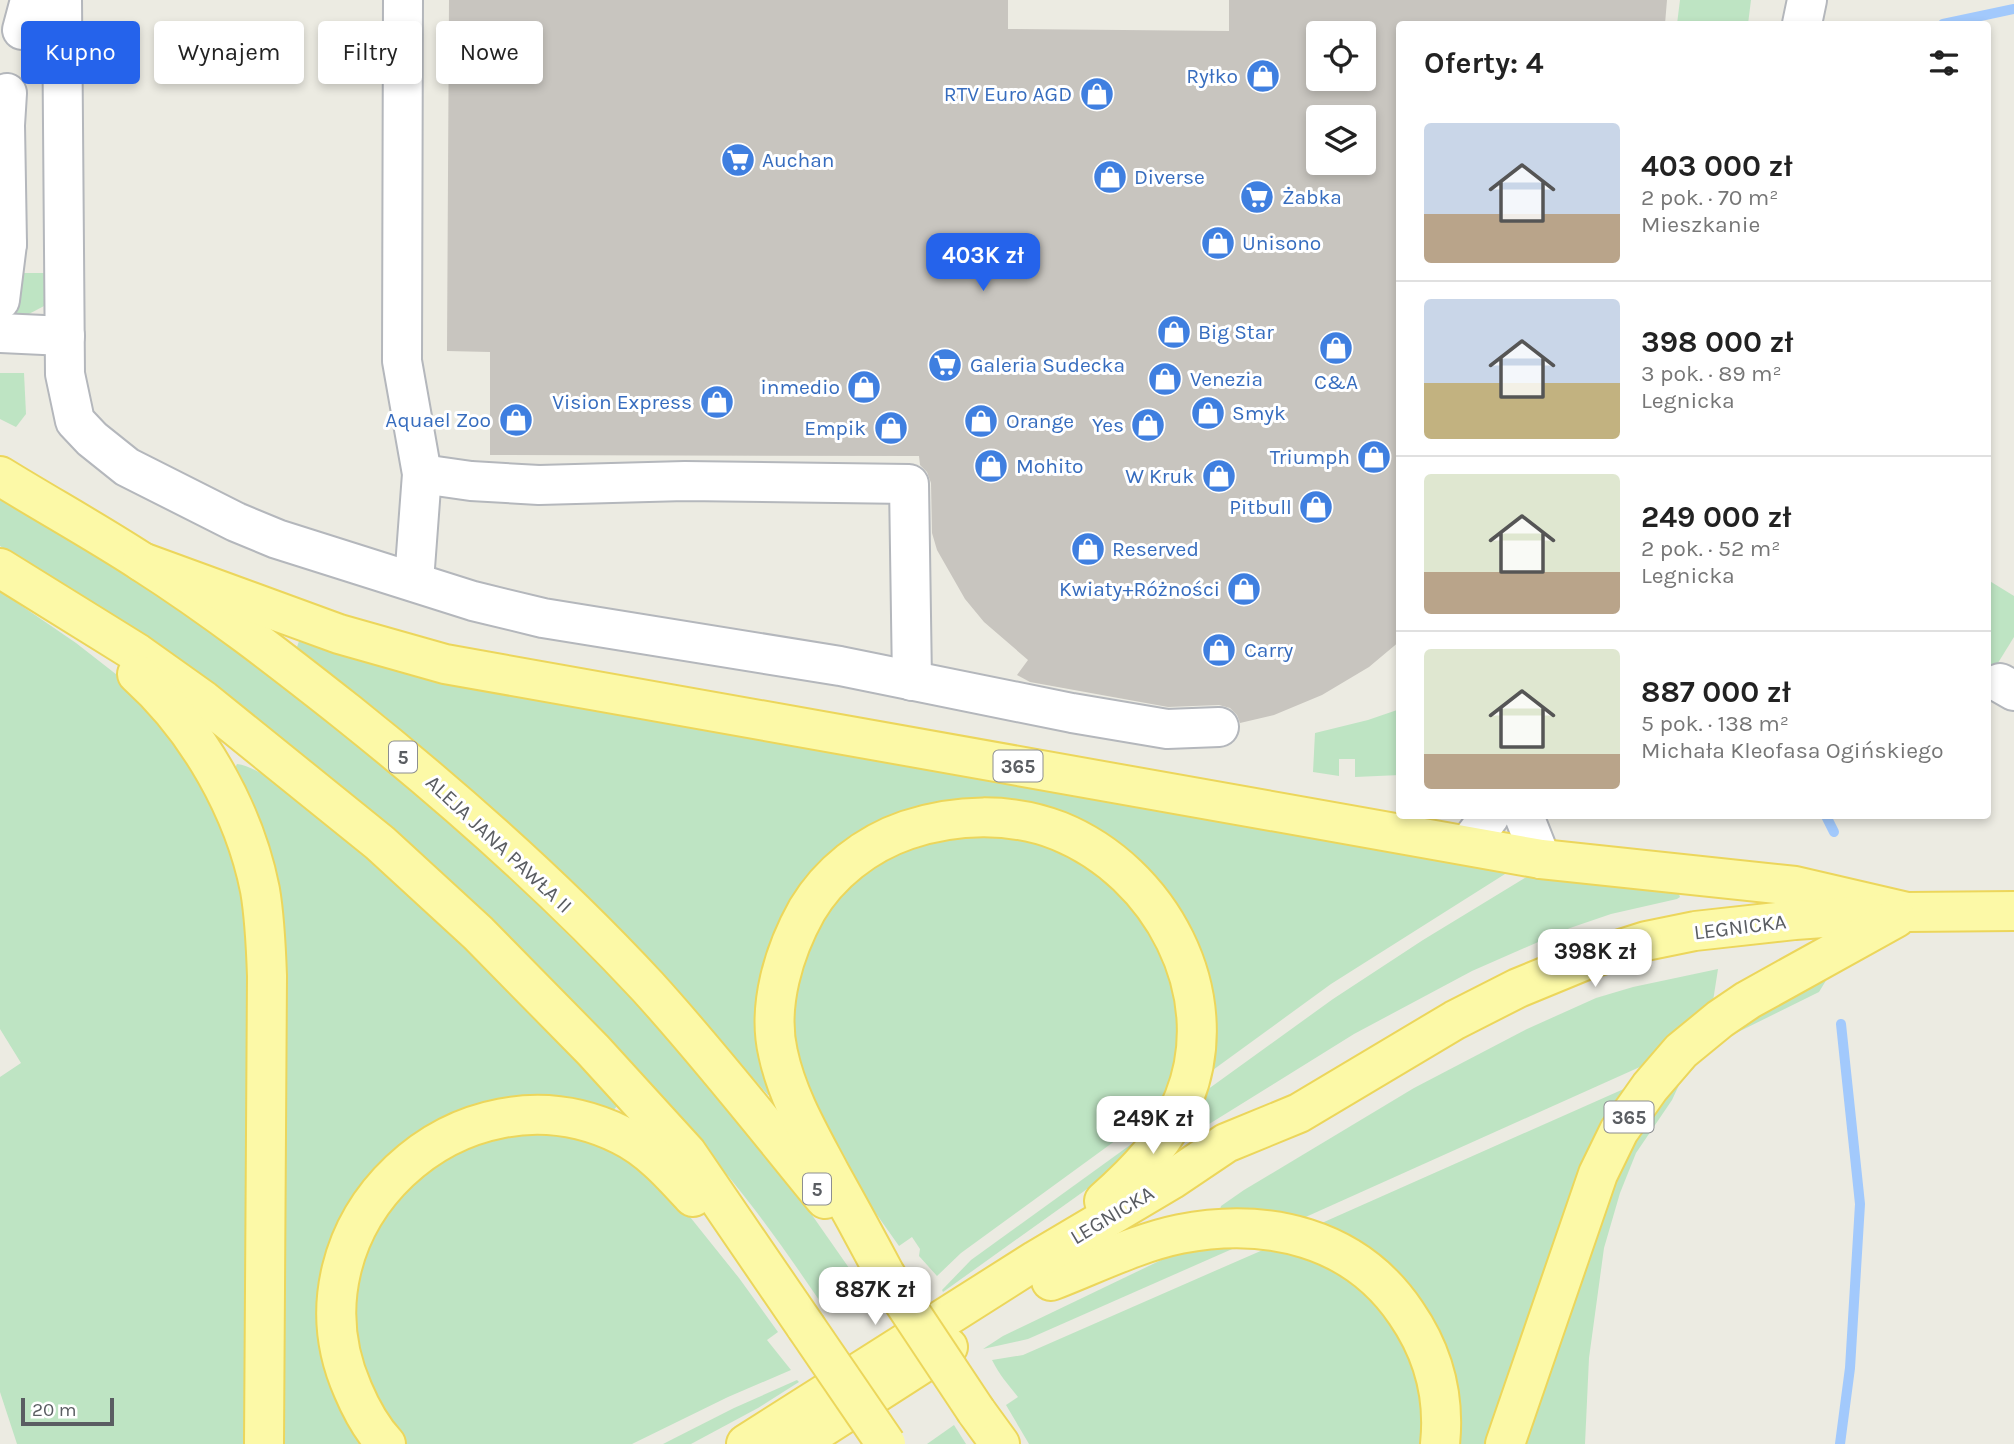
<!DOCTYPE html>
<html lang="pl">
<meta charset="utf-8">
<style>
:root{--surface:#fff;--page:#f2f2f2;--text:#222;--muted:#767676;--line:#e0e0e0;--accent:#2563eb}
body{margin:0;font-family:Karla,sans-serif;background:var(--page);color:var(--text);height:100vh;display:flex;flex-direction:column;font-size:26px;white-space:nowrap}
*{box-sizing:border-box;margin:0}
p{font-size:23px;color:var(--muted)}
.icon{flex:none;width:38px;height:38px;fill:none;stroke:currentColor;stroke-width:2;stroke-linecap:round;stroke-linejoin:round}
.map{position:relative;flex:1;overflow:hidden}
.side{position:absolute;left:1396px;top:21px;width:595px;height:798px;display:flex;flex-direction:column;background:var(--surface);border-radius:7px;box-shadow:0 4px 10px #0003}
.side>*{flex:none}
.top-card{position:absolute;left:21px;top:21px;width:665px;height:63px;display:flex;gap:14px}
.buttons{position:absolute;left:1306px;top:21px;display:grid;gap:14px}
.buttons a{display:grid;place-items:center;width:70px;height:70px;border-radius:7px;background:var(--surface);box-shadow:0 4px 10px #0003;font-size:35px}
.scale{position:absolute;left:21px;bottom:18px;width:93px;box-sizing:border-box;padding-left:7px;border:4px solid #5a5d62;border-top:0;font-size:19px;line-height:24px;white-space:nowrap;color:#5a5d62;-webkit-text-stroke:5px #fff;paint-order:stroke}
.price{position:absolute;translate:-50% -60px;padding:0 16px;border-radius:14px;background:#fff;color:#222;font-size:23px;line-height:46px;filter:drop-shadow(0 2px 4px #0008)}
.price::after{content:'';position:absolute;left:50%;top:42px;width:21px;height:16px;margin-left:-10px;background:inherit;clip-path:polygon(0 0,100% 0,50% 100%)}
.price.selected{background:var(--accent);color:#fff}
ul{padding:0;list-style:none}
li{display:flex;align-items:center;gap:21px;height:175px;padding:0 28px}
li+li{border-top:2px solid var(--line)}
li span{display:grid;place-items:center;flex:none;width:196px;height:140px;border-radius:7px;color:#555}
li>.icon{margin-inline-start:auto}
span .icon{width:84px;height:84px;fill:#fffc;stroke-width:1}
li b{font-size:30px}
h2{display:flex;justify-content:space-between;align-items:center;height:84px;padding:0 28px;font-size:30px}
.chip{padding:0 24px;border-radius:7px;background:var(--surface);box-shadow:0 4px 10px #0003;font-size:24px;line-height:63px}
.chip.selected{background:var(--accent);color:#fff}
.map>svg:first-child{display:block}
</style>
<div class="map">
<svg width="2014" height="1444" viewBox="0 0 2014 1444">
<rect width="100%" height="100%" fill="#ecebe2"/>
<g fill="#bee4c3">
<path d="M1680,0H1751L1748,24H1677Z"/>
<path d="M16,273H45L49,288L44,306L27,315L10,313Z"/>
<path d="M0,373H24L26,414L16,427L0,419Z"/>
<path d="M0,495L132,578L206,628L273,677L413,788L520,887L633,999L690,1063L798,1195L863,1288L828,1313C804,1278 781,1244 755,1210C721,1165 682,1122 644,1080C456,867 243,693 0,546Z"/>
<path d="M1988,580L2014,596V637L1988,679Z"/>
<path d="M0,591L76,643L135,689L152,705L223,816L252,937L249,1444H17L0,1392V1077L21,1063L0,1029Z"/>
<path d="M299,641H301L1510,868L1505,874L1331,984L1206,1075L1209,1012L1063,817L827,862L770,1095H768L695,1012L601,912L499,814L386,717L297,647Z"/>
<path d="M1400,709V775L1355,777V759H1339V776L1313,772L1315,733L1368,720Z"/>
<path d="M237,764C262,767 296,800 316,815C398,881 472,953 546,1028C565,1048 605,1083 617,1106L612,1112L573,1102L548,1099L345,1219L367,1444H279L282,975L235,768Z"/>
<path d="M964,832L1034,839L1112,881L1166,952L1182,1032L1167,1103L961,1253L937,1276L919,1256L920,1249L912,1237L899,1246L824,1140L793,1061L792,991L822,913L882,857Z"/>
<path d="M1533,873L1678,892L1680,897L1677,899L1611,914L1570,928L1472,971L1354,1034L1185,1139L1200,1095L1333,999L1423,940Z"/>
<path d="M1718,969L1713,1001L1651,1062L1299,1220L1220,1210L1221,1206L1244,1190L1414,1088L1527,1029L1596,998L1633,987Z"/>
<path d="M1830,974L1819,992L1734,1034L1699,1062L1679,1085L1672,1100L1636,1153L1620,1193L1604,1248L1589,1358L1585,1444H1520L1612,1179L1654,1106L1729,1029Z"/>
<path d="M1626,1088L1630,1089L1489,1444H1454L1456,1406L1315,1226Z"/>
<path d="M1155,1127L1101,1179L943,1292L942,1290L971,1260Z"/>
<path d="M497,1134L593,1137L658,1177L739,1278L778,1332L767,1340L791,1370L728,1397L632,1444H404L363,1377L352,1292L369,1235L420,1170Z"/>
<path d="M1274,1245L1297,1249L1378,1299L1419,1371L1425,1444H1029L1006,1405L1018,1397C1007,1383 1000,1376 992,1360L1023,1355Z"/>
<path d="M1239,1246L1028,1339L983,1349L1003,1336L1180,1251Z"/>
<path d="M797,1380L799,1382L758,1408L691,1444H663L734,1408Z"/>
<path d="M954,1425L966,1444H927Z"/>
</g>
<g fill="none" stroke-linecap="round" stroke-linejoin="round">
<g stroke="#a2c9fc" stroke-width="10">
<path d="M1943,24L2014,9"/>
<path d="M1826,816L1834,832"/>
<path d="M1840,1444L1850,1368L1860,1204L1841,1024"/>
</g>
</g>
<path fill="#c8c5bf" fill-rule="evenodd" d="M449,0H1008V29L1229,31V0H1667L1665,24H1400V641L1369,667L1322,695L1274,715L1240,723L1237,715L1230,708L1219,705L1168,707L1030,682L1017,675L1028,660L984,622L965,599L937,550L932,533L931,483L927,472L920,465L919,456L490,455V352L447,351ZM1318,33H1363V79H1318ZM1318,117H1363V163H1318Z"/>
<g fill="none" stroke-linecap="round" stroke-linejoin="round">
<g stroke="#b4b7bc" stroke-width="42">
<g id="minor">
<path d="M62,0L65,374L75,421L92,439L127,467L236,522L277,539L473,601L543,618L840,666L1072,713L1167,729L1219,727"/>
<path d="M403,0L402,361L422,474L414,581"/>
<path d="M1802,24L1807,0"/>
<path d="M22,30L30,0"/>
<path d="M0,260L7,244L5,125L7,93"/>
<path d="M0,300L7,244"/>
<path d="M0,333L65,336"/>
<path d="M422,474L471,481L539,485L685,481L909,484L912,681"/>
<path d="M2000,683L2014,691"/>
<path d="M1524,816L1541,859"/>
<path d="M1468,845L1490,816"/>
</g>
</g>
<g stroke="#ecd65b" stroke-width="42">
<g id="major">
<path d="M0,476C47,505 96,532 142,562C214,608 281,660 348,713C453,797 555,887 647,986C709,1054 766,1127 825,1199"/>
<path d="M142,562L339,634L445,664L1541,859L1795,886L1907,912"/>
<path d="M0,568L137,653L203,700L380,843L478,933L593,1050L687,1153L806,1327"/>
<path d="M137,674C198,729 244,810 260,890C265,919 266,947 267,976L264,1444"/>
<path d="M885,1274C867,1240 849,1207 830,1173C810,1135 787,1096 778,1053C767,1006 784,951 807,910C829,873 866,844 907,830C955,814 1011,812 1059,831C1160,872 1226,993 1184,1098C1168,1140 1137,1172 1104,1201"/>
<path d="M1051,1281C1093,1265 1136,1243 1180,1234C1267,1217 1355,1237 1406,1313C1433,1352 1445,1397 1440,1444"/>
<path d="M976,1411L1000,1444"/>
<path d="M386,1444C371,1428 361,1409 353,1390C280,1225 461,1056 621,1135C650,1149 672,1174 693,1197"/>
<path d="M746,1444L1036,1260L1171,1180L1226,1143L1299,1113L1455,1020L1518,988L1586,960L1646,941L1695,931L1795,920L1907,912L2014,911"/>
<path d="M797,1444L948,1347"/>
<path d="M1505,1444L1598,1174L1619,1131L1650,1087L1681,1051L1720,1019L1748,1000L1896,918"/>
</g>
</g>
<use href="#minor" stroke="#fff" stroke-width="38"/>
<use href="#major" stroke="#fcf9a7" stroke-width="38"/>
<g stroke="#ecd65b" stroke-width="42" stroke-linecap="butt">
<g id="major-bridge">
<path d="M885,1274L976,1411"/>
<path d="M806,1327L886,1444"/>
</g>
</g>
<use href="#major-bridge" stroke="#fcf9a7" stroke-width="38"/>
</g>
<defs>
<g id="shop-disc" transform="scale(1.75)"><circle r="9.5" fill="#3f7fe0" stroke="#fff"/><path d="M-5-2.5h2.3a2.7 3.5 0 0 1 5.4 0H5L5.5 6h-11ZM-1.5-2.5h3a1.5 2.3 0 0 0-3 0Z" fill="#fff"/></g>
<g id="supermarket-disc" transform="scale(1.75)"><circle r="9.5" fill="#3f7fe0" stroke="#fff"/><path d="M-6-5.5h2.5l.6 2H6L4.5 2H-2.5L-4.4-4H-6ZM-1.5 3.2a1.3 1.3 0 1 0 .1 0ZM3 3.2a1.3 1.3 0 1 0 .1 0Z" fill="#fff"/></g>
</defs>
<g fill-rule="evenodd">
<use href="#shop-disc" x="1263" y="76"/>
<use href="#shop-disc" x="1097" y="94"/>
<use href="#supermarket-disc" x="738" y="160"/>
<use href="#shop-disc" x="1110" y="177"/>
<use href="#supermarket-disc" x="1257" y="197"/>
<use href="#shop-disc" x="1218" y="243"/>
<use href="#shop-disc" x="1174" y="332"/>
<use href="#shop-disc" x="1336" y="348"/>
<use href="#supermarket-disc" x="945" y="365"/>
<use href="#shop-disc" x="1165" y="379"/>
<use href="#shop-disc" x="864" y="387"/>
<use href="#shop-disc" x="717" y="402"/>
<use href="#shop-disc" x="1208" y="413"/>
<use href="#shop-disc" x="516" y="420"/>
<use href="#shop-disc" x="981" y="421"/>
<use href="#shop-disc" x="1148" y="425"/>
<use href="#shop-disc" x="891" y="428"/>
<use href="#shop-disc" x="1374" y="457"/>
<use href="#shop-disc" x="991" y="466"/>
<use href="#shop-disc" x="1219" y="476"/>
<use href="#shop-disc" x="1316" y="507"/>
<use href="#shop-disc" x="1088" y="549"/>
<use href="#shop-disc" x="1244" y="589"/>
<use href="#shop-disc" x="1219" y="650"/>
</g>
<g text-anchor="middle" stroke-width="6" stroke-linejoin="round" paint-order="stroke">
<g fill="#fff" stroke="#8c8e91" stroke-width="2">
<rect x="389" y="741.5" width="28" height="31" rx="5"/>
<rect x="993.5" y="750.5" width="49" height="31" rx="5"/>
<rect x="1604.5" y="1101.5" width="49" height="31" rx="5"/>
<rect x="803" y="1173.5" width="28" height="31" rx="5"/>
</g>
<g font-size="19" font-weight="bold" fill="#5a5d62">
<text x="403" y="764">5</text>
<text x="1018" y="773">365</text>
<text x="1629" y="1124">365</text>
<text x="817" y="1196">5</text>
</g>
<g font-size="21" fill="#366cbe" stroke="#fff" text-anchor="start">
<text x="1238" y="83" text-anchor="end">Ryłko</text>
<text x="1072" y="101" text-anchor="end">RTV Euro AGD</text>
<text x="762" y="167">Auchan</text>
<text x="1134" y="184">Diverse</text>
<text x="1282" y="204">Żabka</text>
<text x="1242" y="250">Unisono</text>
<text x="1198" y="339">Big Star</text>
<text x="970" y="372">Galeria Sudecka</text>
<text x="1190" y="386">Venezia</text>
<text x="1336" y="389" text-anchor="middle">C&amp;A</text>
<text x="840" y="394" text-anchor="end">inmedio</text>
<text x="692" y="409" text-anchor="end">Vision Express</text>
<text x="1232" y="420">Smyk</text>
<text x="491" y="427" text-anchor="end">Aquael Zoo</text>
<text x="1006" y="428">Orange</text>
<text x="1124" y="432" text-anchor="end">Yes</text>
<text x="866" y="435" text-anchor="end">Empik</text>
<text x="1350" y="464" text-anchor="end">Triumph</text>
<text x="1016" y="473">Mohito</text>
<text x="1194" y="483" text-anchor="end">W Kruk</text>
<text x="1292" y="514" text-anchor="end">Pitbull</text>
<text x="1112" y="556">Reserved</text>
<text x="1220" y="596" text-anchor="end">Kwiaty+Różności</text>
<text x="1244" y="657">Carry</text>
</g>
<g font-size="21" fill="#5a5d62" stroke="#fff">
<text transform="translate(499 844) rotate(43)" y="7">ALEJA JANA PAWŁA II</text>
<text transform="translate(1740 927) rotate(-7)" y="7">LEGNICKA</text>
<text transform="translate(1112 1215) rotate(-31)" y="7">LEGNICKA</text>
</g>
</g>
</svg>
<div class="buttons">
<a><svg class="icon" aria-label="locate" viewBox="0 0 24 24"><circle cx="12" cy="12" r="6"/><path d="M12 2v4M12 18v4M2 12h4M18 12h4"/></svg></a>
<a><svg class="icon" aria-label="layers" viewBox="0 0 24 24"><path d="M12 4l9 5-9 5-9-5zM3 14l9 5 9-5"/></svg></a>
</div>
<div class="scale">20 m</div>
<b class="price selected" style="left:983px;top:293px">403K zł</b>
<b class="price" style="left:1595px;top:989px">398K zł</b>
<b class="price" style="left:1153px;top:1156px">249K zł</b>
<b class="price" style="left:875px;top:1327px">887K zł</b>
<div class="top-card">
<a class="chip selected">Kupno</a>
<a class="chip">Wynajem</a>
<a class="chip">Filtry</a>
<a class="chip">Nowe</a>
</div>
<section class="side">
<h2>Oferty: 4<svg class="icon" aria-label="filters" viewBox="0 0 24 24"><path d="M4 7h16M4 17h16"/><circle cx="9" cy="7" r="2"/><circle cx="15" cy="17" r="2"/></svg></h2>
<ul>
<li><span style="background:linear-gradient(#c9d6e8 65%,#b9a48a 0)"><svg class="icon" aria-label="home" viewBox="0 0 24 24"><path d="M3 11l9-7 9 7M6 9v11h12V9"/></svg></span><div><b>403 000 zł</b><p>2 pok. · 70 m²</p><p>Mieszkanie</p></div></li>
<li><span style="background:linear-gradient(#c9d6e8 60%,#c2b280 0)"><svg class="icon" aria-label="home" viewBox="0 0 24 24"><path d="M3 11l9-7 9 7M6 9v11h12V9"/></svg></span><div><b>398 000 zł</b><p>3 pok. · 89 m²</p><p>Legnicka</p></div></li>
<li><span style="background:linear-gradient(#dfe7d0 70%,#b9a48a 0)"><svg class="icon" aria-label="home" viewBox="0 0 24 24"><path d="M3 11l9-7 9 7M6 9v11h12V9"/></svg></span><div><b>249 000 zł</b><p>2 pok. · 52 m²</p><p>Legnicka</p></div></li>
<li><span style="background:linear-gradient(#dfe7d0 75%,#b9a48a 0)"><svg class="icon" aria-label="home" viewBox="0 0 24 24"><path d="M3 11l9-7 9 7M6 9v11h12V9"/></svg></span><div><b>887 000 zł</b><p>5 pok. · 138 m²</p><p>Michała Kleofasa Ogińskiego</p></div></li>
</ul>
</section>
</div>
